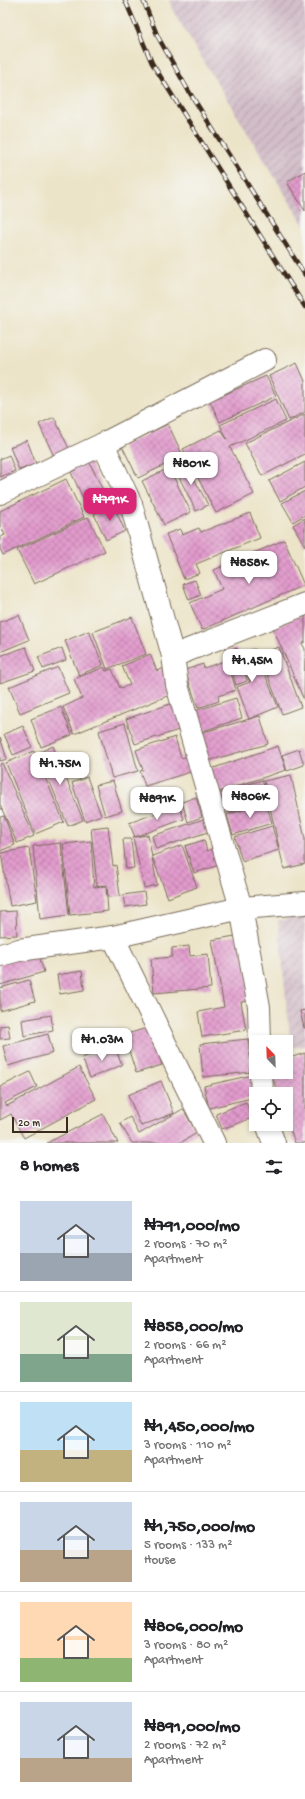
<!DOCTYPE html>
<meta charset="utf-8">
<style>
:root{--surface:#fff;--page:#f2f2f2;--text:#202124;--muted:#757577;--line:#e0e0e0;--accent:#db2777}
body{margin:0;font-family:"Gochi Hand",sans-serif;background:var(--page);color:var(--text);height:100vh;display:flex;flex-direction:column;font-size:15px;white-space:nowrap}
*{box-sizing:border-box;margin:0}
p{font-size:13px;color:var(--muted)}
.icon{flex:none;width:22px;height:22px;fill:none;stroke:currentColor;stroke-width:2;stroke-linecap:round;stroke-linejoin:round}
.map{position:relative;height:1143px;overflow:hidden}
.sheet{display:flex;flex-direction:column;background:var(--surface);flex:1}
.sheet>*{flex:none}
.needle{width:26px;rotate:337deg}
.buttons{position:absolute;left:249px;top:1035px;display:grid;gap:8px}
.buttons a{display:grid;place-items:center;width:44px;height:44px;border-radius:0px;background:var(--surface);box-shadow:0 2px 6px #0003;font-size:20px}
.scale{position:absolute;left:12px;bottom:10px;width:56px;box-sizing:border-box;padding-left:4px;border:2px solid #3b2a1e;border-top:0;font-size:11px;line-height:14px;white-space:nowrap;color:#3b2a1e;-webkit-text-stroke:3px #f6f6f2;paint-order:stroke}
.price{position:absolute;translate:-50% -34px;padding:0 9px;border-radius:8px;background:#fff;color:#222;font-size:13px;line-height:26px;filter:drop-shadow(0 1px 2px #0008)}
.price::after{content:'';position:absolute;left:50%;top:24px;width:12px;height:9px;margin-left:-6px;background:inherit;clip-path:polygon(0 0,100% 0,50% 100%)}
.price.current{background:var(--accent);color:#fff}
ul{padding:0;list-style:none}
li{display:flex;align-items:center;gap:12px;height:100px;padding:0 20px}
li+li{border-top:1px solid var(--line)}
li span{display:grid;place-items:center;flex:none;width:112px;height:80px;border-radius:0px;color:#555}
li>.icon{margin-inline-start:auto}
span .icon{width:48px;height:48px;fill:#fffc;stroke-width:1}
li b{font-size:17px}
h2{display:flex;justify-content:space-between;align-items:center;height:48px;padding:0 20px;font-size:17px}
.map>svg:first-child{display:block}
</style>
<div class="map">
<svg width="305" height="1143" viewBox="0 0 305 1143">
<defs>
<pattern id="industrial-furrows" width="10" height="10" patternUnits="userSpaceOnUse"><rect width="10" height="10" fill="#d2bdc8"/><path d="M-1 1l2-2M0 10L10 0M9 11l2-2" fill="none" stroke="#ac9aa2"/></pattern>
<pattern id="building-cross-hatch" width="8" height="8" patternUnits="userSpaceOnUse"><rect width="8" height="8" fill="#e29bcd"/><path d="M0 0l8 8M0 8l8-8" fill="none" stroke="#b87fa6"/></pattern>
</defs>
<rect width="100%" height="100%" fill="#f6f6f2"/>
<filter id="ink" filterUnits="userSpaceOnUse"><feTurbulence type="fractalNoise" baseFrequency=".025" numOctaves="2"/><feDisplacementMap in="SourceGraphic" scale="8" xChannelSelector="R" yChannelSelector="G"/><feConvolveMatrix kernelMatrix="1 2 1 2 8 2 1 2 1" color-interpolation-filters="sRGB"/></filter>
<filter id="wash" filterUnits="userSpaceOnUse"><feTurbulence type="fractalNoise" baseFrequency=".012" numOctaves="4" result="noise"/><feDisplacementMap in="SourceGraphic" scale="16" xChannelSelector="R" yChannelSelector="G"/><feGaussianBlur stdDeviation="0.9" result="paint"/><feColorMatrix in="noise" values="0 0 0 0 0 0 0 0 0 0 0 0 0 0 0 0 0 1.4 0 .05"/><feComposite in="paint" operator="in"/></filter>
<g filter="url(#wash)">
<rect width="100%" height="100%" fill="#ece4c8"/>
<g fill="url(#industrial-furrows)">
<path d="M169,0H305V227L173,11Z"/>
<path d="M305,914V1046L291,1047L278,921Z"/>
</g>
<g id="blocks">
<g fill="url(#building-cross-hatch)">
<path d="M305,171V211L287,182Z"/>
<path d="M297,363L305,381V412L289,420L269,376Z"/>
<path d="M266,376L276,396L220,422L210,401Z"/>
<path d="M276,399L286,421L230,447L254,494L216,513L183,449L221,430L227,439L220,425Z"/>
<path d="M305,414V454L262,476L245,443Z"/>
<path d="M54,417L72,455L57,463L39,424Z"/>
<path d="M168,424L183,456L138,478L122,446Z"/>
<path d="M27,440L36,464L19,470L10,447Z"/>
<path d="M9,455L15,471L0,477V459Z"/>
<path d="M88,459L108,501L89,511L69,468Z"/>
<path d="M185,461L208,505L196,511L174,467Z"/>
<path d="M305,462V487L280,501L269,481Z"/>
<path d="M169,468L191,512L164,525L142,481Z"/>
<path d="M66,479L84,517L3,555L0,549V537L5,535L0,525V511Z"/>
<path d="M305,491V515L293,522L282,503Z"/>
<path d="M113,505L125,531L106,540L94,514Z"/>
<path d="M250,513L260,538L196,564L200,573L184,579L166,534L180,529L182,535L199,528L201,532Z"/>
<path d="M88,517L105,551L34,584L17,550Z"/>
<path d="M305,518V546L293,525Z"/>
<path d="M284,540L304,585L202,630L190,603L222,589L214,570Z"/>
<path d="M195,580L201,595L189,600L183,584Z"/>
<path d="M305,614V642L302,643L305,649L304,700L273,628Z"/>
<path d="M19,615L29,640L0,652V622Z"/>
<path d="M132,617L146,654L107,669L93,632Z"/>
<path d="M89,631L103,665L79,675L65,641Z"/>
<path d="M26,647L35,671L0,683V656Z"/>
<path d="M279,647L301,707L282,714L260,654Z"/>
<path d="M62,648L66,660L43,669L38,657Z"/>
<path d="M237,648L239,655L255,649L278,707L249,719L237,687L250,682L241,660L247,681L236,685L226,651Z"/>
<path d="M150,654L157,671L167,667L172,694L74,734L63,707L82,698L74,679L104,667L106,671L112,669L120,688L130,685L122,666Z"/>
<path d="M227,660L236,690L218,696L219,701L198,708L185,670L203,664L204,668Z"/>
<path d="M58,667L69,693L20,713L9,687Z"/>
<path d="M236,698L242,718L194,734L188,713Z"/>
<path d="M176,702L185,728L135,744L126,719Z"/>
<path d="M61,707L72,735L41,747L31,719Z"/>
<path d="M260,716L268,744L201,763L193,735Z"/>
<path d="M125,723L138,771L112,778L99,731Z"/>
<path d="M23,726L32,747L13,755L4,734Z"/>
<path d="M0,737L7,759L0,761Z"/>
<path d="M175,737L181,758L195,754L200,769L145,786L140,771L143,770L136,750Z"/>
<path d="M53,746L83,820L68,826L38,753Z"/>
<path d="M278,746L286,770L216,793L208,770Z"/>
<path d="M299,749L304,765L287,771L282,755Z"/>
<path d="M34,751L64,822L35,834L6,763Z"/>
<path d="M2,763L34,836L17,843L0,805V764Z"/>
<path d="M291,775L305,839V864L284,869L264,781Z"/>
<path d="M87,777L101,815L85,821L72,783Z"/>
<path d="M262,780L268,800L224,814L218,794Z"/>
<path d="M113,781L122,811L105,816L96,785Z"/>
<path d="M196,797L202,817L188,822L182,802Z"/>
<path d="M266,802L272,823L233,835L227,815Z"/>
<path d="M179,805L184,819L135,837L129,823Z"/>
<path d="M4,816L15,845L0,851V817Z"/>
<path d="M210,817L214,830L156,849L152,836Z"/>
<path d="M108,826L113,866L116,865L120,896L108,897L107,885L97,886L91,828Z"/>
<path d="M272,826L279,850L242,861L235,837Z"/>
<path d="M148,835L157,885L144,888L133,837Z"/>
<path d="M123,839H131L134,868L126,869Z"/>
<path d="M204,840L207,851L220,846L226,863L194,873L185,846Z"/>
<path d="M91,841L94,887L106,886L108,911L70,915L63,844Z"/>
<path d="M61,843L69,915L40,919L33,846Z"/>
<path d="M182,845L197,887L168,898L152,856Z"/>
<path d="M29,848L37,901L10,906L1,853Z"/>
<path d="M144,892L146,904L125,907L123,895Z"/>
<path d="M16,911L17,935L0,936V912Z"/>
<path d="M241,935L252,1000L241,1002L246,1030L202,1037L198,1012L224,1007L212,940Z"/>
<path d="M189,946L190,956L208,954L211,988L154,993L151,959L172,957V948Z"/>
<path d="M38,952L44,972L0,985V963Z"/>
<path d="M82,971L84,990L60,994L57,975Z"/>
<path d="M29,980L35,1001L0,1011V988Z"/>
<path d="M305,1010V1028H304L300,1011Z"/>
<path d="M51,1015L53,1030L24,1036L22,1020Z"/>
<path d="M8,1025L10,1038L0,1039V1026Z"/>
<path d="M150,1027L162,1065L136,1073L124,1035Z"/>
<path d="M48,1034L53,1053L8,1066L3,1046Z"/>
<path d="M248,1039L252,1072L203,1077L200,1044Z"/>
<path d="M114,1045L122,1065L90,1078L82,1058Z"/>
<path d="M305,1053V1143H295L286,1117V1094H278L271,1072H286V1059Z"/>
<path d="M79,1067L96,1099L24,1138L11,1114L0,1120V1087L30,1072L37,1087L5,1103L7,1106Z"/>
<path d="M252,1075L256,1097L209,1108L204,1086Z"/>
<path d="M161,1081L174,1113L141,1126L128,1095Z"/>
<path d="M246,1102L252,1118L222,1129L216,1114Z"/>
<path d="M183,1109L197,1133L180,1143H132L120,1123L130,1117L139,1134Z"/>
<path d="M103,1114L118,1143H47Z"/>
</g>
</g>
</g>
<g filter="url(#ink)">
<use href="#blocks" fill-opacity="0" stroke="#796b5a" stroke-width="1"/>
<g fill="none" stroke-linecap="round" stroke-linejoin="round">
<g stroke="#796b5a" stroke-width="24">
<g id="minor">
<path d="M103,444L131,504L173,656L177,685L241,908L259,1007L260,1042"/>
<path d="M0,493L103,444L265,360"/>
<path d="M173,656L305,604"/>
<path d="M113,937L214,1143"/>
<path d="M0,955L19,950L113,937L241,908L305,903"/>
<path d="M261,1072L262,1094"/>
<path d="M267,1124L274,1143"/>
</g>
</g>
<use href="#minor" stroke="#fff" stroke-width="22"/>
<g stroke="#3b2a1e" stroke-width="4.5">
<g id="rail">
<path d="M125,0L152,63L305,307"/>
<path d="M143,0L158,37L188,90L305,275"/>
</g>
</g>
<use href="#rail" stroke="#f6f6f2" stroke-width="3" stroke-dasharray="9" stroke-linecap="butt"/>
</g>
</g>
</svg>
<div class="buttons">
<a><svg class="needle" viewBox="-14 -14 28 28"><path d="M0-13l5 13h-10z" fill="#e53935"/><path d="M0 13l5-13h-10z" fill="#757577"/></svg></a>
<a><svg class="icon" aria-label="locate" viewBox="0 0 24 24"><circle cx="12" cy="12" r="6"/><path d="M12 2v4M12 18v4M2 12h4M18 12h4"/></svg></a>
</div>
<div class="scale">20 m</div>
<b class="price" style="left:191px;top:486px">₦801K</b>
<b class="price current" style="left:110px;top:522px">₦791K</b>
<b class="price" style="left:249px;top:585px">₦858K</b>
<b class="price" style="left:252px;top:683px">₦1.45M</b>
<b class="price" style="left:60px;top:786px">₦1.75M</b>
<b class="price" style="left:250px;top:819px">₦806K</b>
<b class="price" style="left:157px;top:821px">₦891K</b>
<b class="price" style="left:102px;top:1062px">₦1.03M</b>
</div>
<section class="sheet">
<h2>8 homes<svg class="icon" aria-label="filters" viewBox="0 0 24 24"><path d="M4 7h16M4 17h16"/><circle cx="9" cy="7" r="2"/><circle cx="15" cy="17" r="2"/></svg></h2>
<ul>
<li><span style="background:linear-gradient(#c9d6e8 65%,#9aa5b1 0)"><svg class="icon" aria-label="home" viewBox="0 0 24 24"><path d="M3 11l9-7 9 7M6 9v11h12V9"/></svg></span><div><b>₦791,000/mo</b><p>2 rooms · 70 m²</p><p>Apartment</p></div></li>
<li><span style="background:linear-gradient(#dfe7d0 65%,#7fa58c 0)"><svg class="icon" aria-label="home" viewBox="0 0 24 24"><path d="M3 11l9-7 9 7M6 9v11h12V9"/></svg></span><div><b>₦858,000/mo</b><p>2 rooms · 66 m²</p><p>Apartment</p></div></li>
<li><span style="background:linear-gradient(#bfe0f5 60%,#c2b280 0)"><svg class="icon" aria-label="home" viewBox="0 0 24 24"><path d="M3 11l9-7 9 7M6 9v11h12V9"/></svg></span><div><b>₦1,450,000/mo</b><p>3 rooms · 110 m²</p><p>Apartment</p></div></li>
<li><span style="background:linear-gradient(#c9d6e8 60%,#b9a48a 0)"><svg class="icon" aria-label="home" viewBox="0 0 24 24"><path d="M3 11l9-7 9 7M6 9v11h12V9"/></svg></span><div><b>₦1,750,000/mo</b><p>5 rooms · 133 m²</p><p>House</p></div></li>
<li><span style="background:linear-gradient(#ffd9b3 70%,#8fb573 0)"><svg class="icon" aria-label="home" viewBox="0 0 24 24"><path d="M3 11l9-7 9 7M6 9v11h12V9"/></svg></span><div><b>₦806,000/mo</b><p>3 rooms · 80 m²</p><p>Apartment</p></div></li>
<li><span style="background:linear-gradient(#c9d6e8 70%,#b9a48a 0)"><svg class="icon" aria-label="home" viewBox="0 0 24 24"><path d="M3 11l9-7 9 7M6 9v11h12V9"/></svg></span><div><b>₦891,000/mo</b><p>2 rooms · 72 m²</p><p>Apartment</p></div></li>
</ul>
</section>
